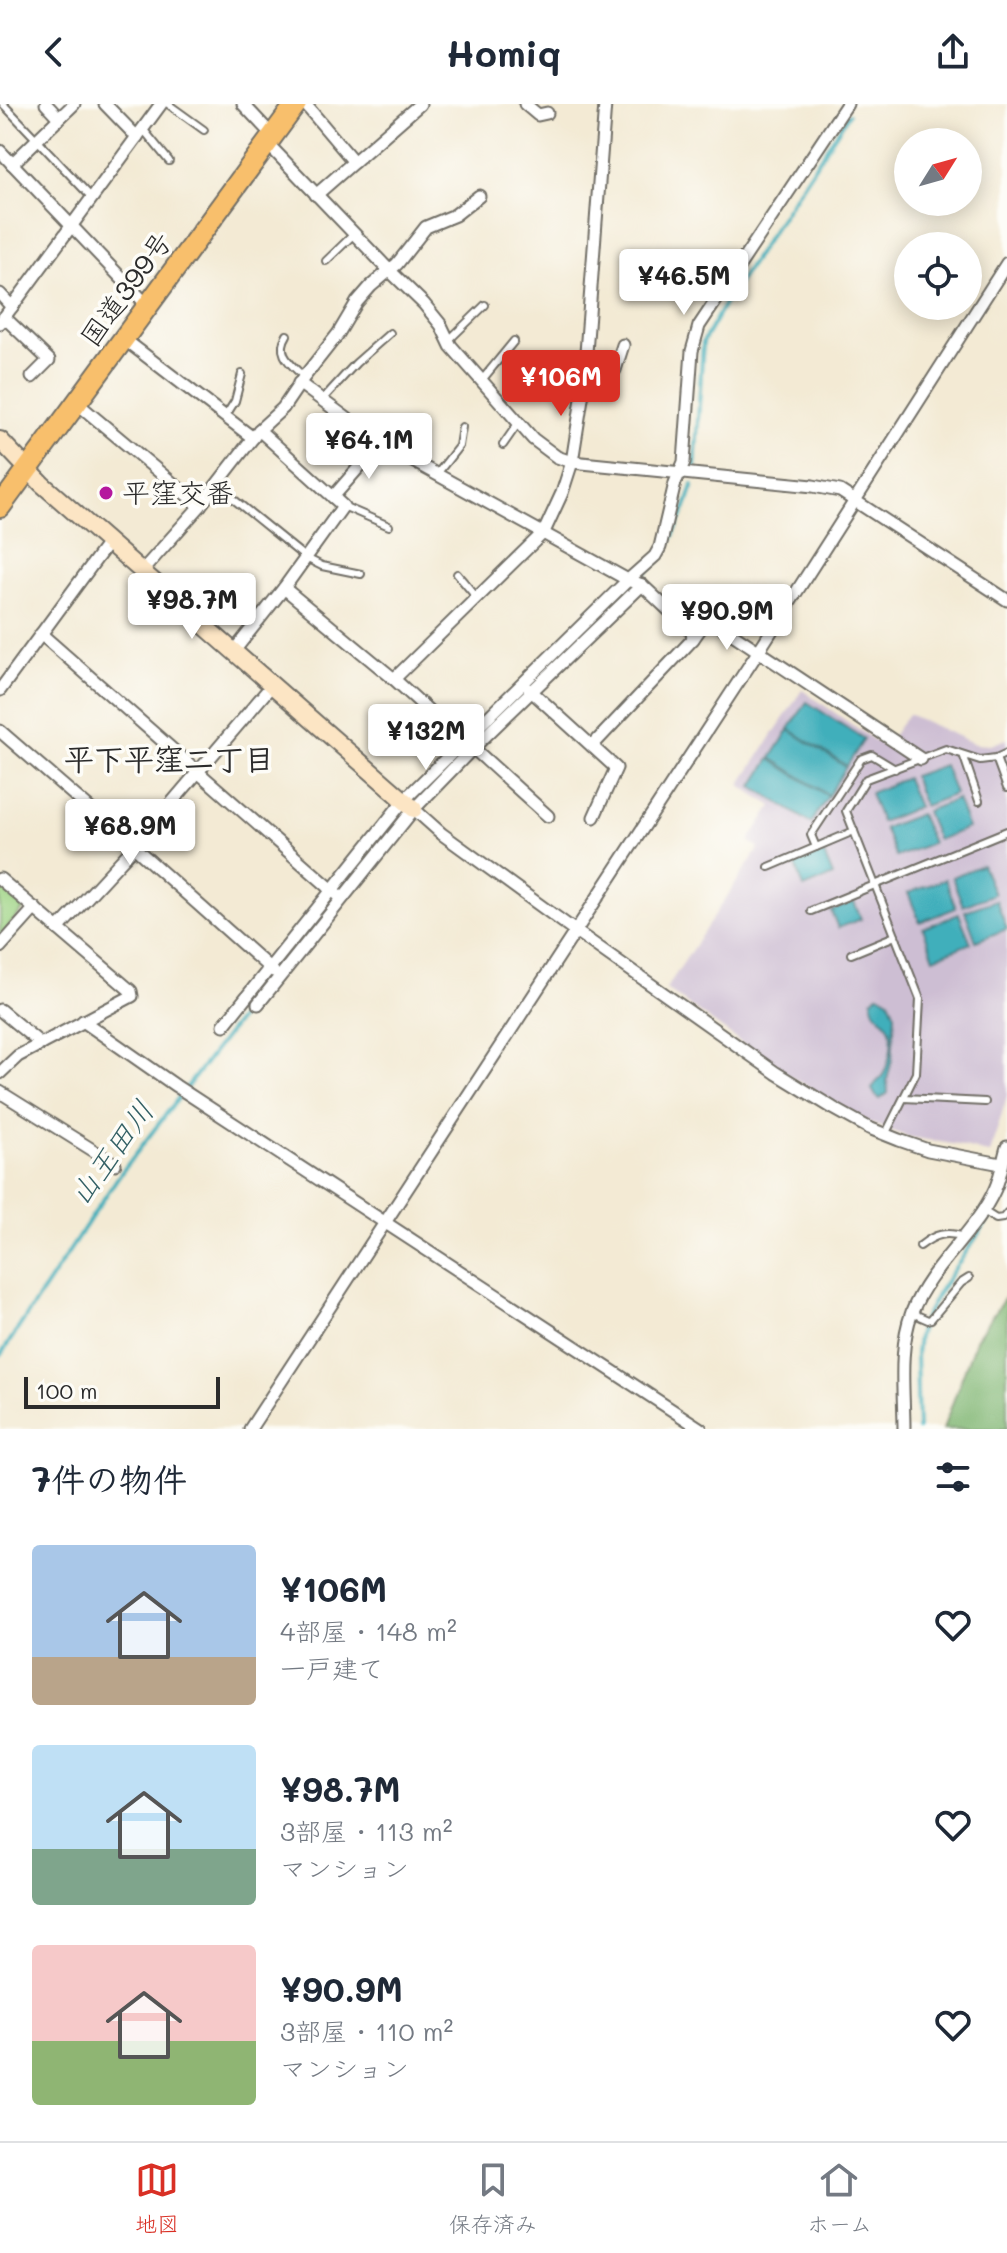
<!DOCTYPE html>
<html lang="ja">
<meta charset="utf-8">
<style>
:root{--surface:#fff;--page:#f6f6f7;--text:#1f2937;--muted:#747a83;--line:#e0e1e3;--accent:#d93025}
body{margin:0;font-family:Mali,"Klee One",sans-serif;background:var(--page);color:var(--text);height:100vh;display:flex;flex-direction:column;font-size:30px;white-space:nowrap}
*{box-sizing:border-box;margin:0}
p{font-size:26px;color:var(--muted)}
.icon{flex:none;width:44px;height:44px;fill:none;stroke:currentColor;stroke-width:2;stroke-linecap:round;stroke-linejoin:round}
.map{position:relative;height:1325px;overflow:hidden}
.details{display:flex;flex-direction:column;background:var(--surface);flex:1}
.details>*{flex:none}
.needle{width:52px;rotate:53deg}
.fabs{position:absolute;left:894px;top:24px;display:grid;gap:16px}
.fabs a{display:grid;place-items:center;width:88px;height:88px;border-radius:50%;background:var(--surface);box-shadow:0 4px 20px #0003;font-size:40px}
.scale{position:absolute;left:24px;bottom:20px;width:196px;box-sizing:border-box;padding-left:8px;border:4px solid #2b2b2b;border-top:0;font-size:22px;line-height:28px;white-space:nowrap;color:#2b2b2b;-webkit-text-stroke:6px #fdfcf7;paint-order:stroke}
.price{position:absolute;translate:-50% -68px;padding:0 18px;border-radius:8px;background:#fff;color:#222;font-size:26px;line-height:52px;filter:drop-shadow(0 2px 4px #0008)}
.price::after{content:'';position:absolute;left:50%;top:48px;width:24px;height:18px;margin-left:-12px;background:inherit;clip-path:polygon(0 0,100% 0,50% 100%)}
.price.active{background:var(--accent);color:#fff}
ul{padding:0;list-style:none}
li{display:flex;align-items:center;gap:24px;height:200px;padding:0 32px}
li span{display:grid;place-items:center;flex:none;width:224px;height:160px;border-radius:8px;color:#555}
li>.icon{margin-inline-start:auto}
span .icon{width:96px;height:96px;fill:#fffc;stroke-width:1}
li b{font-size:34px}
h2{display:flex;justify-content:space-between;align-items:center;height:96px;padding:0 32px;font-size:34px}
header{display:flex;justify-content:space-between;align-items:center;height:104px;padding:0 32px;background:var(--surface);font-size:36px;font-weight:700}
.tab-bar{display:flex;justify-content:space-around;align-items:center;height:112px;border-top:2px solid var(--line);background:var(--surface);font-size:22px;color:var(--muted)}
.tab-bar a{display:grid;justify-items:center;gap:4px}
.tab-bar .active{color:var(--accent)}
.map>svg:first-child{display:block}
</style>
<header><svg class="icon" aria-label="back" viewBox="0 0 24 24"><path d="M15 5l-7 7 7 7"/></svg>Homiq<svg class="icon" aria-label="share" viewBox="0 0 24 24"><path d="M12 15V3M7 8l5-5 5 5M5 13v7h14v-7"/></svg></header>
<div class="map">
<svg width="1007" height="1325" viewBox="0 0 1007 1325">
<rect width="100%" height="100%" fill="#fdfcf7"/>
<filter id="ink" filterUnits="userSpaceOnUse"><feTurbulence type="fractalNoise" baseFrequency=".0125" numOctaves="2"/><feDisplacementMap in="SourceGraphic" scale="16" xChannelSelector="R" yChannelSelector="G"/><feConvolveMatrix kernelMatrix="1 2 1 2 8 2 1 2 1" color-interpolation-filters="sRGB"/></filter>
<filter id="wash" filterUnits="userSpaceOnUse"><feTurbulence type="fractalNoise" baseFrequency=".006" numOctaves="4" result="noise"/><feDisplacementMap in="SourceGraphic" scale="32" xChannelSelector="R" yChannelSelector="G"/><feGaussianBlur stdDeviation="1.8" result="paint"/><feColorMatrix in="noise" values="0 0 0 0 0 0 0 0 0 0 0 0 0 0 0 0 0 1.4 0 .05"/><feComposite in="paint" operator="in"/></filter>
<g filter="url(#wash)">
<rect width="100%" height="100%" fill="#f3ead4"/>
<path fill="#cdbed3" d="M802,586L884,643L908,610L975,640L990,641L1007,635V992L990,1050L958,1041L909,1033L870,1019L778,965L666,885L759,744L749,737L772,702L740,681Z"/>
<path fill="#9fd485" stroke="#658058" stroke-width="2" d="M0,781L25,803L0,833Z"/>
<path fill="#7fb672" stroke="#55704e" stroke-width="2" d="M1007,1191V1325H943L976,1235Z"/>
<g fill="#40afbb" stroke="#366d73" stroke-width="2">
<path d="M807,598L864,635L847,662L789,625Z"/>
<path d="M789,626L846,663L829,691L771,654Z"/>
<path d="M770,655L828,692L811,719L753,682Z"/>
<path d="M944,661L955,690L924,702L913,672Z"/>
<path d="M906,674L918,703L881,718L870,689Z"/>
<path d="M957,695L968,724L937,736L926,707Z"/>
<path d="M920,710L932,739L896,753L884,724Z"/>
<path d="M823,748L833,772L804,784L795,759Z"/>
<path d="M982,761L994,790L963,802L952,773Z"/>
<path d="M945,775L956,804L920,818L908,789Z"/>
<path d="M996,796L1007,825L976,837L965,807Z"/>
<path d="M854,798L861,815L838,824L831,807Z"/>
<path d="M959,810L971,839L934,854L923,824Z"/>
<path d="M879,890L889,896L895,910L892,955L887,976L888,989L880,995L876,992L872,985C875,978 881,975 884,969C890,955 897,930 885,917C877,909 872,908 872,896Z"/>
</g>
<g fill="none" stroke-linecap="round" stroke-linejoin="round">
<g stroke="#40afbb" stroke-width="4">
<path d="M695,363L703,238L725,199L849,10"/>
<path d="M640,474L664,451L687,401L693,381"/>
<path d="M533,578L622,491"/>
<path d="M499,611L518,593"/>
<path d="M420,689L465,645"/>
<path d="M342,785L399,713"/>
<path d="M281,860L332,797"/>
<path d="M0,1252L118,1073L268,877"/>
<path d="M918,1325L916,1250L918,1232L924,1215L938,1189L999,1100L1007,1083"/>
</g>
</g>
</g>
<g filter="url(#ink)">
<g fill="none" stroke-linecap="round" stroke-linejoin="round">
<g stroke="#716e66" stroke-width="10">
<g id="lane">
<path d="M3,0L92,94"/>
<path d="M168,0L204,26"/>
<path d="M143,25L169,57"/>
<path d="M326,157L354,130"/>
<path d="M287,231C275,250 291,260 304,273"/>
<path d="M449,236L485,201"/>
<path d="M482,276L514,237"/>
<path d="M322,296L356,259L390,229"/>
<path d="M225,313L235,297L242,270"/>
<path d="M503,341L519,318"/>
<path d="M437,370L459,342L462,323"/>
<path d="M216,381L306,454L322,462L361,470"/>
<path d="M343,402L389,422"/>
<path d="M457,470L478,495"/>
<path d="M964,653L979,697"/>
<path d="M996,654L1007,684"/>
<path d="M816,743L811,731L861,655L872,651L895,665"/>
<path d="M769,763L854,727"/>
<path d="M811,807L1007,727"/>
<path d="M851,850L895,832"/>
<path d="M904,994L985,998"/>
<path d="M885,1031L916,969L920,895L846,707L866,675L946,645L980,656L996,654L1007,649"/>
<path d="M982,1106L996,1115L1003,1114L1007,1109"/>
<path d="M920,1142C935,1130 946,1127 964,1133"/>
<path d="M912,1209L928,1216L931,1215L961,1179L969,1174"/>
</g>
</g>
<g stroke="#716e66" stroke-width="15">
<g id="street">
<path d="M46,0L59,14"/>
<path d="M105,0L137,33"/>
<path d="M243,0L273,32"/>
<path d="M305,0L354,58"/>
<path d="M525,0L538,11L547,9"/>
<path d="M268,40L389,166L424,200L441,221L451,242L533,335L557,353L572,358L813,382L840,387L1007,496"/>
<path d="M0,47L148,202"/>
<path d="M12,60L74,0"/>
<path d="M316,91L420,0"/>
<path d="M0,190L12,203"/>
<path d="M4,213L49,256L32,273"/>
<path d="M0,219L161,0"/>
<path d="M124,235L253,334"/>
<path d="M584,270L611,269L615,266L623,241"/>
<path d="M299,279L380,339L628,476L642,481L692,528L693,535L592,642"/>
<path d="M77,299L200,402"/>
<path d="M333,393L380,339"/>
<path d="M142,467L200,402L259,326L283,304L304,273L338,230L357,198L371,182L397,160L426,123L455,111L479,92"/>
<path d="M284,484L394,575L463,638"/>
<path d="M41,530L338,791"/>
<path d="M693,535C699,527 704,516 716,519L921,655"/>
<path d="M234,547L284,484L343,402L259,326"/>
<path d="M394,575L544,428L562,389L572,358L583,288L605,0"/>
<path d="M529,585L616,664L594,713"/>
<path d="M0,586L108,439"/>
<path d="M0,627L134,743L273,867"/>
<path d="M473,644L548,712"/>
<path d="M414,705L442,730L574,826L776,969L833,1004L869,1024L899,1036L928,1046L1001,1060"/>
<path d="M0,775L131,887L132,892L18,952L0,969"/>
<path d="M58,825L134,743L272,581"/>
<path d="M0,843L35,804"/>
<path d="M258,900L414,705L473,644L642,481"/>
<path d="M0,906L41,940"/>
<path d="M83,917L176,982L701,1325"/>
<path d="M224,921L404,696L628,476L655,452L660,443L675,379L684,358L692,247L699,222L847,0"/>
<path d="M0,988L115,1060"/>
<path d="M250,1325L758,548L1007,159"/>
<path d="M904,1325C904,1287 898,1245 912,1208C930,1162 975,1130 995,1085C1001,1072 1003,1056 1007,1043"/>
</g>
</g>
<g stroke="#716e66" stroke-width="20">
<path id="secondary" d="M0,336L42,380L414,705"/>
</g>
<g stroke="#716e66" stroke-width="24">
<path id="highway" d="M0,403L296,0"/>
</g>
<use href="#lane" stroke="#fff" stroke-width="6"/>
<use href="#street" stroke="#fff" stroke-width="11"/>
<use href="#secondary" stroke="#fce5c4" stroke-width="16"/>
<use href="#highway" stroke="#f8bf6c" stroke-width="20"/>
</g>
</g>
<circle fill="#b5179e" stroke="#fdfcf7" stroke-width="3" cx="106" cy="389" r="8"/>
<g text-anchor="middle" stroke-width="7" stroke-linejoin="round" paint-order="stroke">
<g font-size="28" fill="#2b2b2b" stroke="#fdfcf7">
<text transform="translate(126 185) rotate(-54)" y="10">国道399号</text>
</g>
<g font-size="28" fill="#2b2b2b" stroke="#fdfcf7" text-anchor="start">
<text x="122" y="399">平窪交番</text>
</g>
<g font-size="30" font-weight="bold" fill="#2b2b2b" stroke="#fdfcf7">
<text x="169" y="666">平下平窪二丁目</text>
</g>
<g font-size="30" font-style="italic" fill="#336065" stroke="#fdfcf7">
<text transform="translate(112 1049) rotate(-54)" y="10">山王田川</text>
</g>
</g>
</svg>
<div class="fabs">
<a><svg class="needle" viewBox="-14 -14 28 28"><path d="M0-13l5 13h-10z" fill="#e53935"/><path d="M0 13l5-13h-10z" fill="#747a83"/></svg></a>
<a><svg class="icon" aria-label="locate" viewBox="0 0 24 24"><circle cx="12" cy="12" r="6"/><path d="M12 2v4M12 18v4M2 12h4M18 12h4"/></svg></a>
</div>
<div class="scale">100 m</div>
<b class="price" style="left:684px;top:213px">¥46.5M</b>
<b class="price active" style="left:561px;top:314px">¥106M</b>
<b class="price" style="left:369px;top:377px">¥64.1M</b>
<b class="price" style="left:192px;top:537px">¥98.7M</b>
<b class="price" style="left:727px;top:548px">¥90.9M</b>
<b class="price" style="left:426px;top:668px">¥132M</b>
<b class="price" style="left:130px;top:763px">¥68.9M</b>
</div>
<section class="details">
<h2>7件の物件<svg class="icon" aria-label="filters" viewBox="0 0 24 24"><path d="M4 7h16M4 17h16"/><circle cx="9" cy="7" r="2"/><circle cx="15" cy="17" r="2"/></svg></h2>
<ul>
<li><span style="background:linear-gradient(#a9c7e8 70%,#b9a48a 0)"><svg class="icon" aria-label="home" viewBox="0 0 24 24"><path d="M3 11l9-7 9 7M6 9v11h12V9"/></svg></span><div><b>¥106M</b><p>4部屋 · 148 m²</p><p>一戸建て</p></div><svg class="icon" aria-label="heart" viewBox="0 0 24 24"><path d="M12 20l-8-8c-3-5 5-10 8-4 3-6 11-1 8 4z"/></svg></li>
<li><span style="background:linear-gradient(#bfe0f5 65%,#7fa58c 0)"><svg class="icon" aria-label="home" viewBox="0 0 24 24"><path d="M3 11l9-7 9 7M6 9v11h12V9"/></svg></span><div><b>¥98.7M</b><p>3部屋 · 113 m²</p><p>マンション</p></div><svg class="icon" aria-label="heart" viewBox="0 0 24 24"><path d="M12 20l-8-8c-3-5 5-10 8-4 3-6 11-1 8 4z"/></svg></li>
<li><span style="background:linear-gradient(#f6c9c9 60%,#8fb573 0)"><svg class="icon" aria-label="home" viewBox="0 0 24 24"><path d="M3 11l9-7 9 7M6 9v11h12V9"/></svg></span><div><b>¥90.9M</b><p>3部屋 · 110 m²</p><p>マンション</p></div><svg class="icon" aria-label="heart" viewBox="0 0 24 24"><path d="M12 20l-8-8c-3-5 5-10 8-4 3-6 11-1 8 4z"/></svg></li>
</ul>
</section>
<nav class="tab-bar">
<a class="active"><svg class="icon" aria-label="map" viewBox="0 0 24 24"><path d="M3 6l6-2 6 2 6-2v14l-6 2-6-2-6 2zM9 4v14M15 6v14"/></svg>地図</a>
<a><svg class="icon" aria-label="saved" viewBox="0 0 24 24"><path d="M7 4h10v16l-5-4-5 4z"/></svg>保存済み</a>
<a><svg class="icon" aria-label="home" viewBox="0 0 24 24"><path d="M3 11l9-7 9 7M6 9v11h12V9"/></svg>ホーム</a>
</nav>
